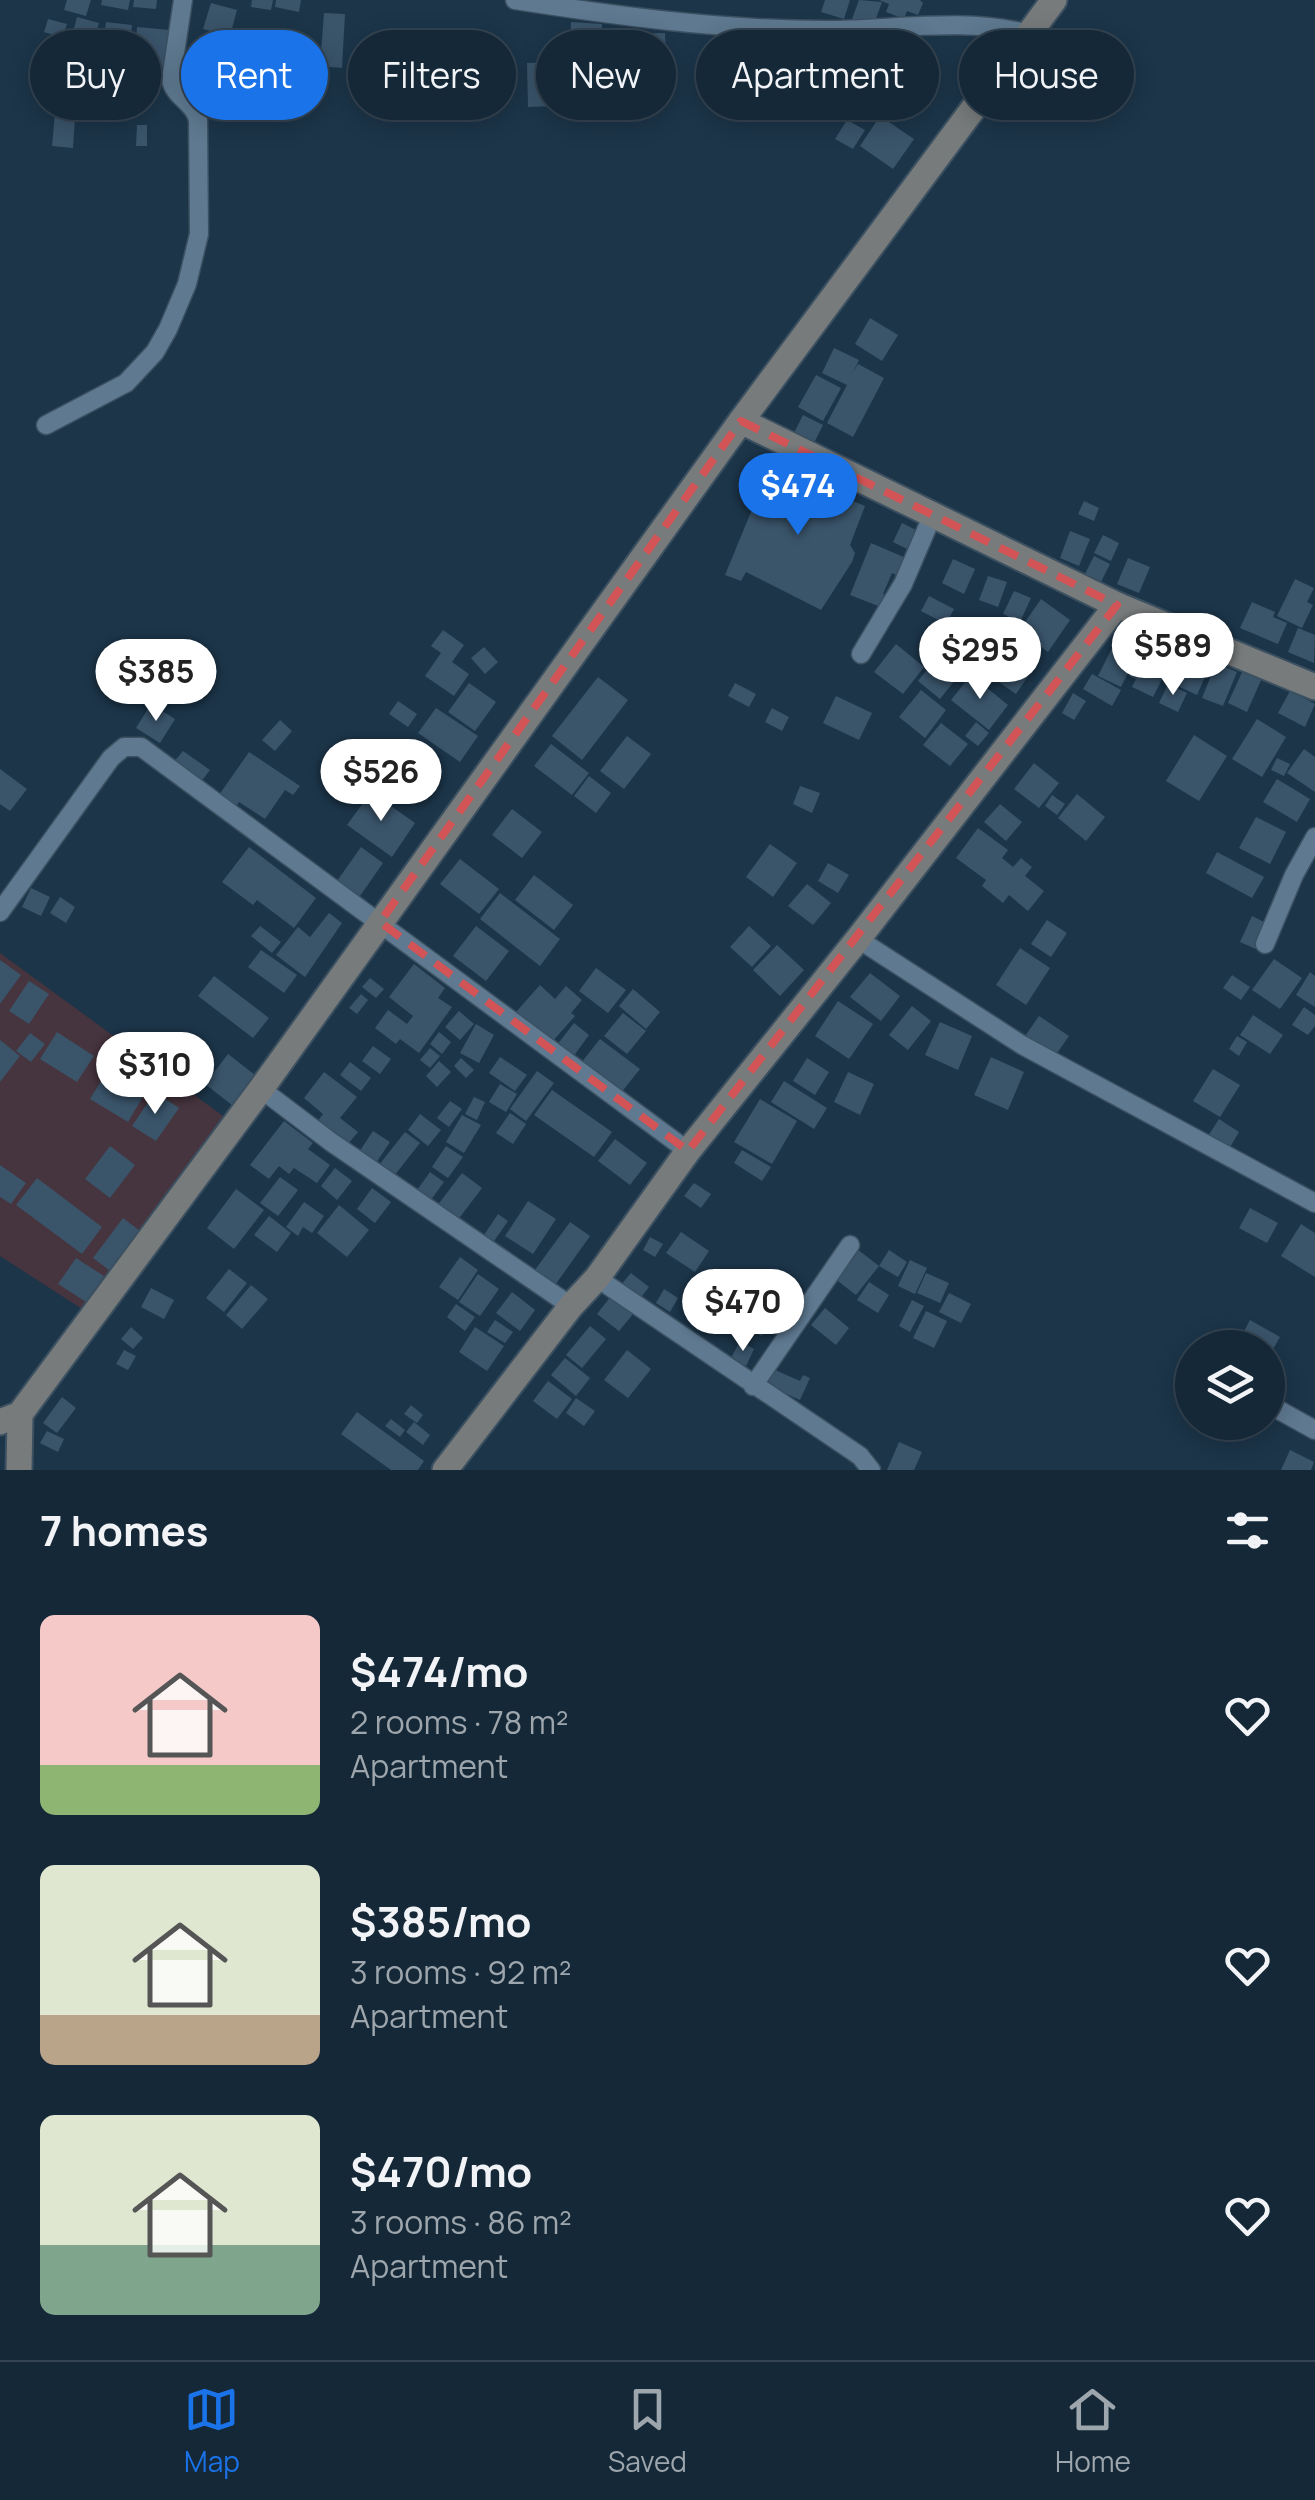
<!DOCTYPE html>
<meta charset="utf-8">
<style>
:root{--surface:#152837;--page:#1e303f;--text:#f1f3f6;--muted:#9da6ad;--line:#344452;--accent:#1a73e8}
body{margin:0;font-family:Manrope,sans-serif;background:var(--page);color:var(--text);height:100vh;display:flex;flex-direction:column;font-size:38px;white-space:nowrap}
*{box-sizing:border-box;margin:0}
p{font-size:32px;color:var(--muted)}
.icon{flex:none;width:55px;height:55px;fill:none;stroke:currentColor;stroke-width:2;stroke-linecap:round;stroke-linejoin:round}
.map{position:relative;height:1470px;overflow:hidden}
.panel{display:flex;flex-direction:column;background:var(--surface);flex:1}
.panel>*{flex:none}
.top-card{position:absolute;left:30px;top:30px;width:1255px;height:90px;display:flex;gap:20px}
.fabs{position:absolute;left:1175px;top:1330px;display:grid;gap:20px}
.fabs a{display:grid;place-items:center;width:110px;height:110px;border-radius:50%;background:var(--surface);box-shadow:0 5px 25px #0003,0 0 0 2px var(--line);font-size:50px}
.price{position:absolute;translate:-50% -85px;padding:0 22px;border-radius:35px;background:#fff;color:#222;font-size:32px;line-height:65px;filter:drop-shadow(0 2px 5px #0008)}
.price::after{content:'';position:absolute;left:50%;top:60px;width:30px;height:22px;margin-left:-15px;background:inherit;clip-path:polygon(0 0,100% 0,50% 100%)}
.price.on{background:var(--accent);color:#fff}
ul{padding:0;list-style:none}
li{display:flex;align-items:center;gap:30px;height:250px;padding:0 40px}
li span{display:grid;place-items:center;flex:none;width:280px;height:200px;border-radius:15px;color:#555}
li>.icon{margin-inline-start:auto}
span .icon{width:120px;height:120px;fill:#fffc;stroke-width:1}
li b{font-size:42px}
h2{display:flex;justify-content:space-between;align-items:center;height:120px;padding:0 40px;font-size:42px}
.tag{padding:0 35px;border-radius:45px;background:var(--surface);box-shadow:0 5px 25px #0003,0 0 0 2px var(--line);font-size:35px;line-height:90px}
.tag.on{background:var(--accent);color:#fff}
.tab-bar{display:flex;justify-content:space-around;align-items:center;height:140px;border-top:2px solid var(--line);background:var(--surface);font-size:28px;color:var(--muted)}
.tab-bar a{display:grid;justify-items:center;gap:5px}
.tab-bar .on{color:var(--accent)}
.map>svg:first-child{display:block}
</style>
<div class="map">
<svg width="1315" height="1470" viewBox="0 0 1315 1470">
<rect width="100%" height="100%" fill="#1c3549"/>
<path fill="#46343e" d="M0,953L234,1124L93,1316L0,1256Z"/>
<g fill="#3a546a">
<path d="M67,0H91L86,16L64,10Z"/>
<path d="M102,0H130L128,10L101,5Z"/>
<path d="M134,0H157L156,9L133,7Z"/>
<path d="M252,0H273L271,10L251,7Z"/>
<path d="M276,0H301L299,12L275,7Z"/>
<path d="M825,0H850L844,19L821,12Z"/>
<path d="M859,0L882,2L873,27L852,19Z"/>
<path d="M879,0H920L923,3L918,15L907,11L904,19L886,12L889,4Z"/>
<path d="M211,3L237,10L230,36L203,29Z"/>
<path d="M324,13L345,14L342,68L320,66Z"/>
<path d="M77,17L99,23L86,69L65,63Z"/>
<path d="M48,19L67,24L63,38L44,32Z"/>
<path d="M106,22L132,25L129,54L102,50Z"/>
<path d="M571,22L602,24L601,44L570,42Z"/>
<path d="M137,27L170,30L166,67L134,63Z"/>
<path d="M665,33L666,59L625,60V34Z"/>
<path d="M48,36L65,41L61,57L43,52Z"/>
<path d="M233,37L246,38L245,56L232,55Z"/>
<path d="M208,45L230,48L227,70L206,68Z"/>
<path d="M724,48L753,50L751,82L722,80Z"/>
<path d="M616,49L617,76L584,78L583,51Z"/>
<path d="M555,62L556,106L528,107L527,63Z"/>
<path d="M88,65L126,69L123,94L85,90Z"/>
<path d="M130,69L160,73L158,93L127,90Z"/>
<path d="M199,71L240,76L238,93L197,88Z"/>
<path d="M127,98L137,99L135,116L126,115Z"/>
<path d="M56,102L76,104L73,148L52,146Z"/>
<path d="M880,116L914,139L893,169L860,146Z"/>
<path d="M847,120L865,130L853,149L835,139Z"/>
<path d="M137,125H147V146H136Z"/>
<path d="M870,318L898,335L882,361L855,344Z"/>
<path d="M834,348L859,360L852,374L858,364L884,378L853,437L827,423L847,385L822,373Z"/>
<path d="M816,375L841,388L823,421L798,407Z"/>
<path d="M803,415L823,425L814,443L794,433Z"/>
<path d="M770,466L865,506L850,545L855,553L852,562L821,610L746,572L741,581L725,575Z"/>
<path d="M1084,501L1099,508L1094,521L1078,514Z"/>
<path d="M902,523L918,531L909,550L893,542Z"/>
<path d="M1070,531L1090,539L1079,566L1060,558Z"/>
<path d="M1103,535L1119,543L1111,561L1094,553Z"/>
<path d="M871,543L906,558L899,576L892,573L883,594L891,597L886,609L850,595Z"/>
<path d="M1094,556L1110,564L1099,586L1083,578Z"/>
<path d="M1128,558L1150,567L1139,593L1117,584Z"/>
<path d="M953,559L975,569L964,594L942,583Z"/>
<path d="M988,576L1007,582L998,607L979,600Z"/>
<path d="M1295,579L1314,588L1307,602L1313,605L1302,628L1277,616Z"/>
<path d="M1014,591L1031,598L1020,622L1003,614Z"/>
<path d="M929,596L954,609L946,624L921,611Z"/>
<path d="M1041,599L1070,620L1048,652L1019,631Z"/>
<path d="M1252,602L1275,612L1273,617L1287,623L1278,644L1240,628Z"/>
<path d="M932,622L946,630L939,640L926,632Z"/>
<path d="M1298,628L1315,635L1314,663L1288,652Z"/>
<path d="M443,630L464,645L452,662L469,674L454,696L425,676L441,653L431,646Z"/>
<path d="M1006,637L1039,660L1016,694L983,671Z"/>
<path d="M1116,640L1139,651L1121,687L1098,676Z"/>
<path d="M1160,641L1177,650L1153,697L1132,687L1136,679L1129,676L1145,646L1154,651Z"/>
<path d="M896,644L924,667L903,694L874,672Z"/>
<path d="M484,647L498,662L485,674L471,658Z"/>
<path d="M1183,656L1209,668L1197,695L1171,683Z"/>
<path d="M934,661L956,679L940,699L918,681Z"/>
<path d="M1216,663L1237,672L1223,706L1202,698Z"/>
<path d="M1243,670L1262,678L1247,712L1228,703Z"/>
<path d="M1092,674L1121,690L1112,706L1083,689Z"/>
<path d="M971,675L1008,705L989,730L951,700Z"/>
<path d="M598,677L628,700L582,760L552,736Z"/>
<path d="M469,683L496,702L475,731L448,712Z"/>
<path d="M735,683L756,694L749,707L728,696Z"/>
<path d="M1168,684L1187,693L1178,712L1159,703Z"/>
<path d="M921,690L946,710L925,738L899,717Z"/>
<path d="M1290,691L1315,704L1305,727L1278,713Z"/>
<path d="M1073,693L1086,701L1074,720L1062,713Z"/>
<path d="M836,696L872,713L859,740L823,723Z"/>
<path d="M398,701L417,714L408,727L389,714Z"/>
<path d="M151,704L175,719L160,743L136,728Z"/>
<path d="M436,708L478,736L460,762L418,733Z"/>
<path d="M772,708L789,717L782,731L765,722Z"/>
<path d="M1257,719L1286,737L1262,777L1232,759Z"/>
<path d="M280,720L292,731L275,751L262,740Z"/>
<path d="M976,722L989,733L978,746L965,736Z"/>
<path d="M941,723L968,744L950,766L923,745Z"/>
<path d="M1194,735L1227,756L1199,801L1166,781Z"/>
<path d="M627,736L651,754L624,789L600,771Z"/>
<path d="M395,741L430,765L405,801L370,777Z"/>
<path d="M551,744L589,773L572,795L534,766Z"/>
<path d="M1304,749L1315,757V792L1287,773Z"/>
<path d="M183,751L210,770L200,783L173,763Z"/>
<path d="M249,752L300,786L293,795L285,790L265,819L239,802L236,807L219,795Z"/>
<path d="M1277,758L1290,764L1284,776L1271,770Z"/>
<path d="M1034,763L1059,783L1039,808L1014,789Z"/>
<path d="M0,769L27,789L10,811L0,804Z"/>
<path d="M345,772L361,783L354,793L338,782Z"/>
<path d="M589,776L611,793L596,813L574,796Z"/>
<path d="M1277,779L1310,799L1297,822L1263,802Z"/>
<path d="M800,786L820,793L812,813L793,804Z"/>
<path d="M371,792L415,823L392,857L347,825Z"/>
<path d="M1077,794L1105,817L1086,841L1058,818Z"/>
<path d="M1052,795L1065,804L1057,815L1045,806Z"/>
<path d="M1000,804L1022,822L1006,841L984,822Z"/>
<path d="M512,809L542,832L522,858L492,835Z"/>
<path d="M1256,817L1286,832L1270,864L1239,848Z"/>
<path d="M978,828L1008,850L1002,858L1013,867L1021,858L1032,867L1025,876L1044,891L1028,911L1009,895L1003,903L982,886L986,880L956,858Z"/>
<path d="M770,844L797,863L773,897L746,877Z"/>
<path d="M249,847L316,898L294,928L257,900L253,905L222,882Z"/>
<path d="M361,847L383,863L360,896L337,881Z"/>
<path d="M1217,852L1264,877L1252,898L1206,873Z"/>
<path d="M460,859L499,889L479,914L440,884Z"/>
<path d="M828,863L849,875L838,893L818,881Z"/>
<path d="M534,875L573,905L554,930L515,900Z"/>
<path d="M807,884L831,903L813,925L788,906Z"/>
<path d="M31,888L50,897L41,916L22,907Z"/>
<path d="M500,893L560,939L540,966L480,919Z"/>
<path d="M60,897L75,907L66,923L50,913Z"/>
<path d="M329,913L342,923L305,977L276,955L298,927L310,937Z"/>
<path d="M1252,916L1270,925L1258,950L1240,942Z"/>
<path d="M1047,920L1067,933L1051,957L1031,944Z"/>
<path d="M260,926L281,942L272,953L251,936Z"/>
<path d="M476,926L509,951L486,981L453,956Z"/>
<path d="M749,926L771,946L752,967L730,947Z"/>
<path d="M777,945L804,970L780,996L753,970Z"/>
<path d="M1020,948L1050,968L1026,1005L996,985Z"/>
<path d="M261,950L297,975L284,993L248,967Z"/>
<path d="M1274,959L1302,978L1280,1009L1252,990Z"/>
<path d="M0,960L21,975L0,1004Z"/>
<path d="M414,964L445,988L438,998L452,1007L419,1053L400,1039L396,1044L375,1028L388,1010L407,1024L413,1016L389,997Z"/>
<path d="M596,968L626,990L608,1013L579,991Z"/>
<path d="M1310,972L1315,976V1007L1296,995Z"/>
<path d="M870,973L900,996L881,1021L850,997Z"/>
<path d="M1232,975L1250,987L1241,1000L1223,988Z"/>
<path d="M214,976L269,1018L253,1038L198,996Z"/>
<path d="M370,978L384,989L376,998L362,987Z"/>
<path d="M29,981L49,994L29,1024L9,1011Z"/>
<path d="M540,985L555,999L566,986L582,1000L571,1013L575,1016L551,1043L516,1012Z"/>
<path d="M633,989L660,1012L646,1029L619,1006Z"/>
<path d="M361,994L368,1000L357,1014L349,1008Z"/>
<path d="M838,1001L873,1024L849,1059L815,1036Z"/>
<path d="M912,1006L931,1021L908,1050L889,1035Z"/>
<path d="M1304,1007L1315,1015V1026L1308,1035L1292,1025Z"/>
<path d="M459,1011L474,1024L460,1040L445,1027Z"/>
<path d="M623,1013L646,1031L627,1054L604,1036Z"/>
<path d="M1253,1015L1283,1035L1270,1054L1240,1035Z"/>
<path d="M1039,1016L1069,1036L1053,1059L1023,1039Z"/>
<path d="M940,1022L972,1036L958,1070L925,1055Z"/>
<path d="M574,1023L589,1035L573,1057L557,1045Z"/>
<path d="M476,1024L494,1035L479,1063L460,1053Z"/>
<path d="M57,1032L94,1056L77,1082L40,1059Z"/>
<path d="M439,1032L451,1042L442,1054L430,1044Z"/>
<path d="M30,1033L45,1044L31,1062L16,1051Z"/>
<path d="M1237,1036L1247,1042L1239,1056L1229,1049Z"/>
<path d="M600,1039L640,1069L620,1094L581,1063Z"/>
<path d="M0,1040L20,1056L0,1082Z"/>
<path d="M373,1046L391,1059L380,1074L362,1061Z"/>
<path d="M430,1048L440,1056L430,1068L420,1060Z"/>
<path d="M228,1054L255,1075L232,1105L205,1084Z"/>
<path d="M500,1057L527,1075L515,1091L489,1073Z"/>
<path d="M991,1057L1024,1072L1008,1110L974,1095Z"/>
<path d="M461,1058L474,1070L466,1078L454,1066Z"/>
<path d="M807,1058L829,1072L815,1095L793,1081Z"/>
<path d="M439,1061L451,1072L437,1087L426,1076Z"/>
<path d="M350,1062L371,1078L361,1091L340,1075Z"/>
<path d="M109,1068L147,1090L128,1122L90,1099Z"/>
<path d="M1213,1069L1240,1085L1220,1117L1193,1101Z"/>
<path d="M537,1071L554,1083L526,1121L510,1109Z"/>
<path d="M324,1072L357,1097L340,1118L358,1132L344,1149L314,1126L323,1114L304,1098Z"/>
<path d="M848,1072L874,1084L860,1115L834,1102Z"/>
<path d="M784,1081L827,1108L814,1129L771,1102Z"/>
<path d="M500,1084L517,1094L506,1112L489,1102Z"/>
<path d="M552,1090L612,1132L594,1157L534,1115Z"/>
<path d="M155,1092L179,1108L156,1141L132,1126Z"/>
<path d="M474,1097L485,1102L477,1120L465,1114Z"/>
<path d="M760,1099L797,1121L772,1164L734,1142Z"/>
<path d="M450,1101L462,1109L449,1127L437,1118Z"/>
<path d="M510,1113L526,1124L513,1144L496,1133Z"/>
<path d="M420,1114L441,1130L428,1146L408,1130Z"/>
<path d="M462,1115L481,1125L464,1153L446,1142Z"/>
<path d="M1219,1119L1239,1132L1229,1149L1208,1136Z"/>
<path d="M284,1121L313,1143L308,1149L330,1165L317,1183L294,1168L289,1174L279,1166L269,1179L250,1165Z"/>
<path d="M373,1131L390,1142L376,1163L359,1152Z"/>
<path d="M405,1132L420,1143L394,1176L379,1165Z"/>
<path d="M615,1139L647,1163L630,1185L598,1161Z"/>
<path d="M110,1146L135,1165L110,1198L85,1179Z"/>
<path d="M446,1146L463,1157L448,1178L432,1167Z"/>
<path d="M742,1150L771,1167L762,1181L734,1163Z"/>
<path d="M0,1165L26,1183L11,1204L0,1197Z"/>
<path d="M335,1168L352,1181L337,1200L321,1186Z"/>
<path d="M430,1172L444,1182L430,1201L417,1190Z"/>
<path d="M462,1173L482,1188L457,1221L437,1206Z"/>
<path d="M280,1177L298,1190L278,1216L260,1203Z"/>
<path d="M37,1178L102,1227L82,1254L16,1205Z"/>
<path d="M694,1183L711,1194L701,1208L684,1196Z"/>
<path d="M372,1188L391,1202L375,1223L357,1209Z"/>
<path d="M236,1189L264,1210L234,1249L207,1228Z"/>
<path d="M528,1201L556,1219L533,1254L505,1236Z"/>
<path d="M304,1202L324,1216L312,1233L303,1227L298,1236L286,1227Z"/>
<path d="M339,1205L369,1230L347,1257L317,1233Z"/>
<path d="M1250,1208L1278,1223L1267,1243L1239,1228Z"/>
<path d="M498,1214L508,1221L492,1244L482,1238Z"/>
<path d="M269,1216L291,1233L277,1252L254,1235Z"/>
<path d="M123,1218L144,1234L113,1273L93,1258Z"/>
<path d="M570,1222L590,1236L553,1288L532,1274Z"/>
<path d="M1301,1224L1315,1233V1277L1281,1256Z"/>
<path d="M681,1232L709,1251L695,1272L666,1253Z"/>
<path d="M650,1237L663,1244L655,1257L643,1250Z"/>
<path d="M857,1249L879,1266L889,1250L907,1262L898,1277L879,1266L856,1295L834,1278Z"/>
<path d="M460,1257L478,1270L458,1300L439,1287Z"/>
<path d="M76,1258L104,1276L86,1302L58,1284Z"/>
<path d="M910,1260L927,1268L915,1294L898,1286Z"/>
<path d="M229,1269L247,1283L224,1312L206,1298Z"/>
<path d="M631,1273L649,1287L639,1300L620,1286Z"/>
<path d="M926,1273L949,1283L940,1303L917,1293Z"/>
<path d="M478,1274L499,1289L480,1316L459,1302Z"/>
<path d="M869,1282L889,1295L878,1313L857,1300Z"/>
<path d="M251,1285L268,1299L242,1329L226,1315Z"/>
<path d="M151,1288L174,1300L164,1319L141,1307Z"/>
<path d="M664,1289L678,1298L670,1312L656,1303Z"/>
<path d="M512,1292L535,1310L520,1331L496,1313Z"/>
<path d="M949,1293L971,1304L961,1323L939,1312Z"/>
<path d="M612,1295L634,1313L619,1331L597,1314Z"/>
<path d="M912,1300L924,1306L910,1332L899,1326Z"/>
<path d="M761,1301L776,1309L762,1336L747,1329Z"/>
<path d="M456,1304L475,1317L465,1331L447,1317Z"/>
<path d="M825,1308L849,1328L836,1345L811,1325Z"/>
<path d="M926,1311L947,1321L934,1348L913,1338Z"/>
<path d="M495,1320L513,1332L505,1343L487,1332Z"/>
<path d="M1250,1320L1280,1337L1268,1358V1348H1235Z"/>
<path d="M590,1326L606,1339L582,1368L566,1355Z"/>
<path d="M131,1327L143,1338L133,1349L121,1339Z"/>
<path d="M475,1327L504,1346L487,1371L459,1352Z"/>
<path d="M740,1341L754,1349L746,1366L731,1358Z"/>
<path d="M124,1350L136,1356L128,1370L116,1364Z"/>
<path d="M627,1350L651,1369L628,1398L604,1380Z"/>
<path d="M565,1358L590,1378L576,1396L551,1375Z"/>
<path d="M773,1369L800,1381L803,1375L810,1378L800,1400L765,1384Z"/>
<path d="M548,1381L572,1399L557,1419L533,1401Z"/>
<path d="M62,1397L76,1408L57,1433L43,1423Z"/>
<path d="M576,1398L595,1411L584,1426L566,1413Z"/>
<path d="M411,1405L423,1415L417,1423L404,1414Z"/>
<path d="M357,1412L424,1461L418,1470H391L341,1434Z"/>
<path d="M391,1419L405,1430L400,1437L385,1426Z"/>
<path d="M414,1422L430,1435L423,1445L406,1432Z"/>
<path d="M47,1431L64,1439L58,1452L40,1443Z"/>
<path d="M899,1442L922,1452L914,1470H887Z"/>
<path d="M1290,1450L1314,1462L1311,1470H1281Z"/>
</g>
<g fill="none" stroke-linecap="round" stroke-linejoin="round">
<g stroke="#3b5061" stroke-width="21">
<g id="street">
<path d="M515,0C617,16 722,30 826,30C894,30 962,17 1030,34"/>
<path d="M46,425L126,383L155,352L168,329L187,284L199,234L198,120C194,102 175,98 171,80L183,0"/>
<path d="M861,654L903,584L933,514"/>
<path d="M0,912L111,758L124,747H141L688,1151"/>
<path d="M858,939L1022,1045L1315,1203"/>
<path d="M1265,944L1294,875L1315,837"/>
<path d="M261,1089L331,1142L571,1306"/>
<path d="M597,1278L860,1456L871,1470"/>
<path d="M753,1386L850,1245"/>
<path d="M1268,1404L1315,1430"/>
</g>
</g>
<g stroke="#3b5061" stroke-width="29">
<g id="secondary">
<path d="M741,421L1117,605L1315,687"/>
<path d="M0,1422L20,1414L261,1089L741,421L1054,0"/>
<path d="M19,1470L20,1414"/>
<path d="M445,1470L571,1306L597,1278L688,1151L858,939L1117,605"/>
</g>
</g>
<use href="#street" stroke="#5e7990" stroke-width="18"/>
<use href="#secondary" stroke="#787b7b" stroke-width="25"/>
</g>
<path fill="none" stroke="#d35457" stroke-width="8" stroke-dasharray="20 12" stroke-linejoin="round" d="M741,421L1117,605L688,1151L380,922Z"/>
</svg>
<div class="fabs">
<a><svg class="icon" aria-label="layers" viewBox="0 0 24 24"><path d="M12 4l9 5-9 5-9-5zM3 14l9 5 9-5"/></svg></a>
</div>
<b class="price on" style="left:798px;top:538px">$474</b>
<b class="price" style="left:1173px;top:698px">$589</b>
<b class="price" style="left:980px;top:702px">$295</b>
<b class="price" style="left:156px;top:724px">$385</b>
<b class="price" style="left:381px;top:824px">$526</b>
<b class="price" style="left:155px;top:1117px">$310</b>
<b class="price" style="left:743px;top:1354px">$470</b>
<div class="top-card">
<a class="tag">Buy</a>
<a class="tag on">Rent</a>
<a class="tag">Filters</a>
<a class="tag">New</a>
<a class="tag">Apartment</a>
<a class="tag">House</a>
</div>
</div>
<section class="panel">
<h2>7 homes<svg class="icon" aria-label="filters" viewBox="0 0 24 24"><path d="M4 7h16M4 17h16"/><circle cx="9" cy="7" r="2"/><circle cx="15" cy="17" r="2"/></svg></h2>
<ul>
<li><span style="background:linear-gradient(#f6c9c9 75%,#8fb573 0)"><svg class="icon" aria-label="home" viewBox="0 0 24 24"><path d="M3 11l9-7 9 7M6 9v11h12V9"/></svg></span><div><b>$474/mo</b><p>2 rooms · 78 m²</p><p>Apartment</p></div><svg class="icon" aria-label="heart" viewBox="0 0 24 24"><path d="M12 20l-8-8c-3-5 5-10 8-4 3-6 11-1 8 4z"/></svg></li>
<li><span style="background:linear-gradient(#dfe7d0 75%,#b9a48a 0)"><svg class="icon" aria-label="home" viewBox="0 0 24 24"><path d="M3 11l9-7 9 7M6 9v11h12V9"/></svg></span><div><b>$385/mo</b><p>3 rooms · 92 m²</p><p>Apartment</p></div><svg class="icon" aria-label="heart" viewBox="0 0 24 24"><path d="M12 20l-8-8c-3-5 5-10 8-4 3-6 11-1 8 4z"/></svg></li>
<li><span style="background:linear-gradient(#dfe7d0 65%,#7fa58c 0)"><svg class="icon" aria-label="home" viewBox="0 0 24 24"><path d="M3 11l9-7 9 7M6 9v11h12V9"/></svg></span><div><b>$470/mo</b><p>3 rooms · 86 m²</p><p>Apartment</p></div><svg class="icon" aria-label="heart" viewBox="0 0 24 24"><path d="M12 20l-8-8c-3-5 5-10 8-4 3-6 11-1 8 4z"/></svg></li>
</ul>
</section>
<nav class="tab-bar">
<a class="on"><svg class="icon" aria-label="map" viewBox="0 0 24 24"><path d="M3 6l6-2 6 2 6-2v14l-6 2-6-2-6 2zM9 4v14M15 6v14"/></svg>Map</a>
<a><svg class="icon" aria-label="saved" viewBox="0 0 24 24"><path d="M7 4h10v16l-5-4-5 4z"/></svg>Saved</a>
<a><svg class="icon" aria-label="home" viewBox="0 0 24 24"><path d="M3 11l9-7 9 7M6 9v11h12V9"/></svg>Home</a>
</nav>
